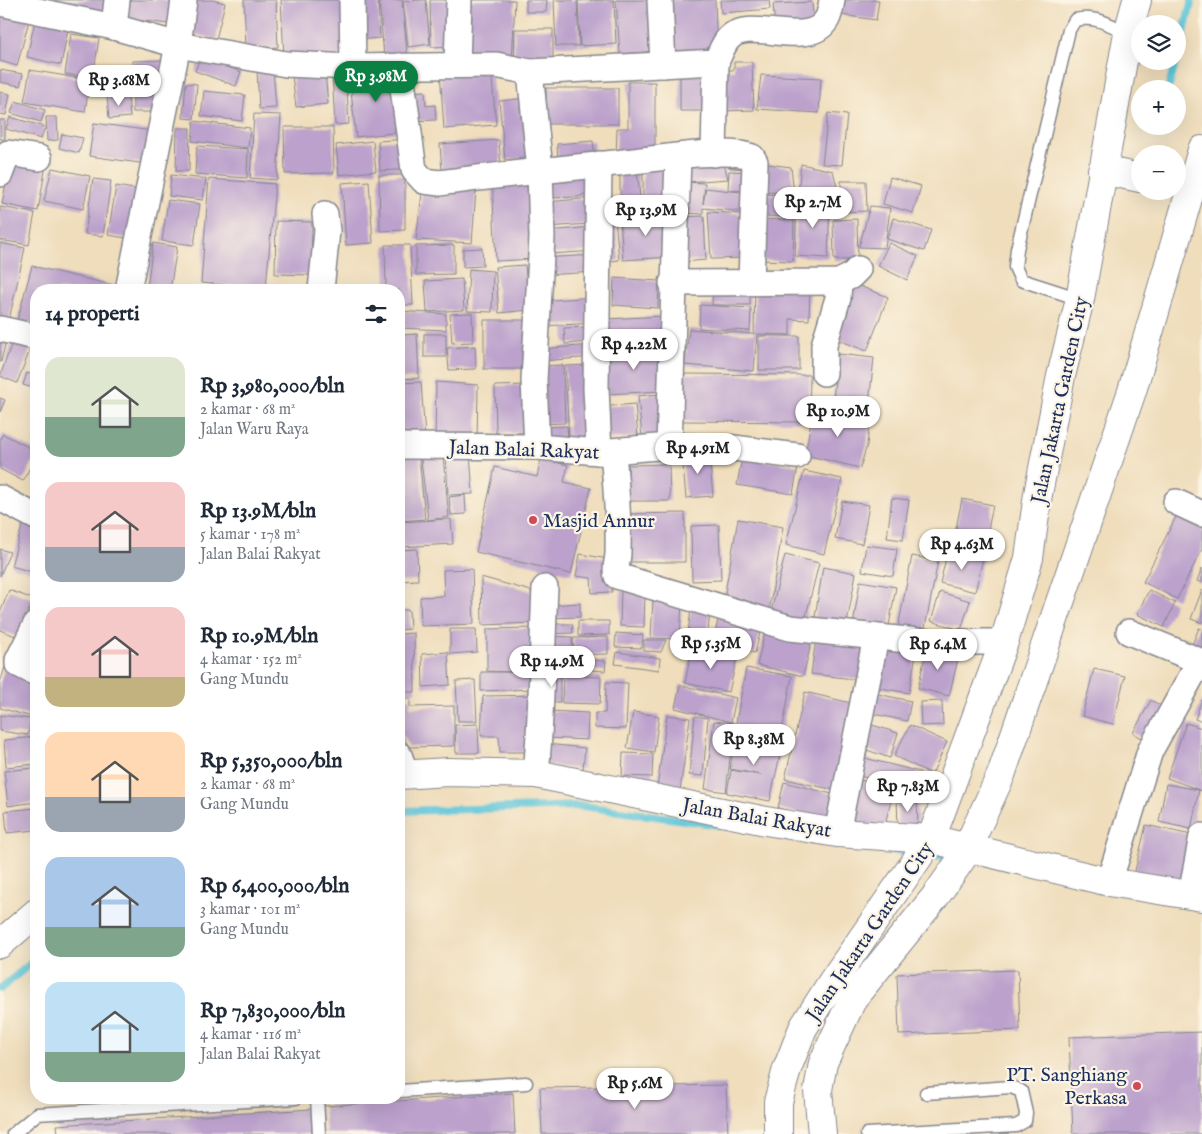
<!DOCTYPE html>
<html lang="id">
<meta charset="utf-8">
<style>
:root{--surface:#fff;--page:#f2f2f3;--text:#1f2937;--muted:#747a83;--accent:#0b8043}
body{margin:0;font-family:"IM FELL English",serif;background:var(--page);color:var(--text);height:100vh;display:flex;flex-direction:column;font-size:19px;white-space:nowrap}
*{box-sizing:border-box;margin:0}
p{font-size:16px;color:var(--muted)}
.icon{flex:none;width:28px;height:28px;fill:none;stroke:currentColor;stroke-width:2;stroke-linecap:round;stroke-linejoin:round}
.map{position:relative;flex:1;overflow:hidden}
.side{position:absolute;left:30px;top:284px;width:375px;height:820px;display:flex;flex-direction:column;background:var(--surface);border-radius:20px;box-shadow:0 5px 20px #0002}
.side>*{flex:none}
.fabs{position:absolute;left:1131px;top:15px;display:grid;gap:10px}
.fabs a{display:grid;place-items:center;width:55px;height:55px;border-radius:50%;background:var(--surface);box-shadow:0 5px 20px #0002;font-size:25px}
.price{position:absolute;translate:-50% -42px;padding:0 11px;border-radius:18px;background:#fff;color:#222;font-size:16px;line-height:32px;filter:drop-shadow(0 1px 2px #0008)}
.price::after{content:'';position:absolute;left:50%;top:30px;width:15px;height:11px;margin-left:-8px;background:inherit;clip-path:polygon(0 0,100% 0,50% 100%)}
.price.selected{background:var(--accent);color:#fff}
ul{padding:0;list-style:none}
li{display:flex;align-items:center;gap:15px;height:125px;padding:0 15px}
li span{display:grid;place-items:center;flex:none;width:140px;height:100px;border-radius:15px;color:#555}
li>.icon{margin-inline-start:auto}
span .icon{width:60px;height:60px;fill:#fffc;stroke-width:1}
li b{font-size:21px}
h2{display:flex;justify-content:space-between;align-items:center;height:60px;padding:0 15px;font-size:21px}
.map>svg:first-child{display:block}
</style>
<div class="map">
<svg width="1202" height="1134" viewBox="0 0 1202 1134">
<rect width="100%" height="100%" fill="#fcf5e5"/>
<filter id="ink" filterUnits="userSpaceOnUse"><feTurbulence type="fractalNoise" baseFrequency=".02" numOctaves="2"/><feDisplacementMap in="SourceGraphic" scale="10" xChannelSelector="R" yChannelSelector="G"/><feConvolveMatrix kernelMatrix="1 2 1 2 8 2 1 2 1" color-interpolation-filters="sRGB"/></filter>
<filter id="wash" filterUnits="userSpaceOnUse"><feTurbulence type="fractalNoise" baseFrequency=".0096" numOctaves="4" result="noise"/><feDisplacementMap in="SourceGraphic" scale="20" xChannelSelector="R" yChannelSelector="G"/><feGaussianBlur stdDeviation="1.12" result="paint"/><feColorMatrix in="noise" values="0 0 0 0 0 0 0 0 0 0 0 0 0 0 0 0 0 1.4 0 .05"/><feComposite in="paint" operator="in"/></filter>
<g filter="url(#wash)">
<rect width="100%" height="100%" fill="#efddbb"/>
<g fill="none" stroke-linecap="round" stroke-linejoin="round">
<g stroke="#5cc5d9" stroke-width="8">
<path d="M1178,55L1192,0"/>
<path d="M1168,89L1176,61"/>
<path d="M1156,133L1158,126"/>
<path d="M399,811L583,806L727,826"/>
<path d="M884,849L915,854"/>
<path d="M926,855L954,859"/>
<path d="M0,989L36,959"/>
</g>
</g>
<g id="blocks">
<g fill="#bba1cc">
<path d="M55,0H115L113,13L69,7V4L54,3Z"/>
<path d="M121,0H180L177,25L119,18Z"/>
<path d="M197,0H213L225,3L216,39L189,33Z"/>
<path d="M244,0H276L278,47L246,49Z"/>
<path d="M281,0H343L348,56L284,58Z"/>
<path d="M355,0H378L380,38L357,40Z"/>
<path d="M379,0H402L407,54L384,56Z"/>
<path d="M426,0L430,44L408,47L403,1Z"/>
<path d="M430,0H454L455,46L431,47Z"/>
<path d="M465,0H515L512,62L463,60Z"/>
<path d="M526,0H547L546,12H526Z"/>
<path d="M554,0H577L579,46H556Z"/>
<path d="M614,0L616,44L580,46L578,1Z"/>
<path d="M616,0H655L658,51L620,54Z"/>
<path d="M671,0H715L717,54L672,57Z"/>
<path d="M720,0H769L770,9L721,13Z"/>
<path d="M843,0H879L876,20L841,15Z"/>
<path d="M812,2L814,26L775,29L773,4Z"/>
<path d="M0,5L31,13L17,66L0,61Z"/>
<path d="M37,11L70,19L61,65L27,57Z"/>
<path d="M515,29H553V65H514Z"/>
<path d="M71,34L99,38L93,78L65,74Z"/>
<path d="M201,56L241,72L236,86L195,71Z"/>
<path d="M162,60L163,112H133L132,61Z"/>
<path d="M734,62H752L754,110L722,111L720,70H734Z"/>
<path d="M491,67L496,125L444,129L440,71Z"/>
<path d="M273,68L276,108L259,109L257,69Z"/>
<path d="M395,68L402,132L356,137L349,73Z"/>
<path d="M0,70L23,74L20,86L0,82Z"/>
<path d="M30,70L90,80L85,112L24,102Z"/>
<path d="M346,71L349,124L335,125L332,72Z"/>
<path d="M325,72L328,104L296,107L292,76Z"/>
<path d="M709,73V111H680V74Z"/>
<path d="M761,75L821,78L819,113L757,109Z"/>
<path d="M628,82H655V157H616L617,128H628Z"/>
<path d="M186,83L197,84L194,119L183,118Z"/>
<rect x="546" y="88" width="72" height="36"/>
<path d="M204,91L245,95L242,121L201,116Z"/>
<path d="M425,91L426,106L435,105L436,120L410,121L408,92Z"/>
<path d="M0,92L10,94L6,115L0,114Z"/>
<path d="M128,94L130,117L109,119L107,96Z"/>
<path d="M527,98L533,157L505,160L499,101Z"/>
<path d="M15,101L45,110L41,122L11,113Z"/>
<path d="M828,113L847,115L842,165L822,164Z"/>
<path d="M254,114L281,115L277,180L250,178Z"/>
<path d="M10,117L45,127L41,139L6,129Z"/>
<path d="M46,117H57L58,140L47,141Z"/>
<rect x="0" y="120" width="5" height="19"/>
<path d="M194,121L250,128L248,148L192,141Z"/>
<path d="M94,123L152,131L147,164L89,156Z"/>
<path d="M284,127H333L334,173L285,174Z"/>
<path d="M177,128H190L189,171H176Z"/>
<path d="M62,134L83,138L79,153L59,148Z"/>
<path d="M408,139L410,169L380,171L378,141Z"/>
<path d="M499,140L501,168L442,172L440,144Z"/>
<path d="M373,141L376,171L339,175L336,145Z"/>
<path d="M593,141L595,161L558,164L557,144Z"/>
<path d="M197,146L248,149L247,178L195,174Z"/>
<path d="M11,158L46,165L38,211L2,204Z"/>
<path d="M723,160L728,179L688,182L686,162Z"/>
<path d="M731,160L753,169L730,168Z"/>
<path d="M673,161L671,209L643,212V171Z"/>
<path d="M760,163L791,167L794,193L758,192Z"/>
<path d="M801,164L833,171L839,195L798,194Z"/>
<path d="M52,168L90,176L83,209L44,201Z"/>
<path d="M596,170L595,188L579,197L549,198L547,173Z"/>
<path d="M729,171L753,172L752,191L728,190Z"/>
<path d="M620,172H637L642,211L620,213Z"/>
<path d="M171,175L206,179L203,200L169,196Z"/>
<path d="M379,175H405V230L380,231Z"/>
<path d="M532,176L536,259L496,261L492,178Z"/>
<path d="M890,177L921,186L913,213L883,204Z"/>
<path d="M93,179L111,181L103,236L85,234Z"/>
<path d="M209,179L275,184L266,288L201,283Z"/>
<path d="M369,181L373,243L346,245L342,183Z"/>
<path d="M841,181H866L867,211L841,212Z"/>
<path d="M684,182L705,183L703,204L706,188L748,193L746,212L703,208V214L683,213Z"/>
<path d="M116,186L140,190L132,239L108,235Z"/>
<path d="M423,186L476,190L472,243L416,240Z"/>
<path d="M757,194L794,195L793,217L756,216Z"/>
<path d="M592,198L588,224L548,227L546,202Z"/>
<path d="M168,200L200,204L194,245L162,241Z"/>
<path d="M797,200L830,201L828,258L795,256Z"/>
<path d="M870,206L890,208L885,248L859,247Z"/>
<path d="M0,207L35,213L29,245L0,240Z"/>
<path d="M708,212L750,214L747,258L711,259Z"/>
<path d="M670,214L672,257L623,260L620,217Z"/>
<path d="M704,216L706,260L682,262L680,217Z"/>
<path d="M615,218L619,260L603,262L600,221Z"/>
<path d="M893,218L931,230L924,251L887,239Z"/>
<path d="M755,219L794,220L793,261L754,260Z"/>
<path d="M857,219L858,260H834L833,220Z"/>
<path d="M276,221L312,222L311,275L275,274Z"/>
<path d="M593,227L595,251L550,254L548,231Z"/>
<path d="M0,243L25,248L9,320L0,318Z"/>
<path d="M153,243L177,247L170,290L147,288Z"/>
<path d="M889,243L918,256L907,280L878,266Z"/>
<path d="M385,245H410L413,305H399V290H386Z"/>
<path d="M454,245V274L416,275V246Z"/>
<path d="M482,248L483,266L463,267V249Z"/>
<path d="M595,255L596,272L543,275L542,258Z"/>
<path d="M525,265L529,310L499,313L495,267Z"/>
<path d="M32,266L129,289L128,290H36V326L17,321Z"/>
<path d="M469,269L493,271L492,312L467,311Z"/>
<path d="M614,278L659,281L658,308L613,305Z"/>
<path d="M462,279L464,310L427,312L425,281Z"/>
<path d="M849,282L888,297L867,351L828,336Z"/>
<path d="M755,284L810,286L809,320L790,319V335L757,334L754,371L685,365L689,329L754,334Z"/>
<path d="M713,286H750V305H712Z"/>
<path d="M593,297L595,323L543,326L541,301Z"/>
<path d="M700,305L751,308L750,331L699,328Z"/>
<path d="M399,311L446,314V330L399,328Z"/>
<path d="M472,313L473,342L452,343L450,314Z"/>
<path d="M664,316L666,342L608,346L606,319Z"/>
<rect x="484" y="320" width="44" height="49"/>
<path d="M589,327L590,342L565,344L564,328Z"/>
<path d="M0,334L7,336L1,362H0Z"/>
<path d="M417,334L419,378L399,379V335Z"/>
<rect x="424" y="334" width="22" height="23"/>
<path d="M15,335L33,342L17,383L0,376Z"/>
<rect x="759" y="336" width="40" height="34"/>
<path d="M593,345L594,357L540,361L539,349Z"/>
<path d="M475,346L476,369L449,370L447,348Z"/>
<path d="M661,349L663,391L607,394L604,352Z"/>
<path d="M838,354L874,358L868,412L832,408Z"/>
<path d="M563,365L565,423L541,424L539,366Z"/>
<path d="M591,365L595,439L569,440L565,366Z"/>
<path d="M27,373L36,376V389L23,385Z"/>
<path d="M684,374L810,375L809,422L683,421Z"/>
<path d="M421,382L425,437L399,439V383Z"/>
<path d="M436,382L478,385L477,442L435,441Z"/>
<path d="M527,385L528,433H496L495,386Z"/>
<path d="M661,394L665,436L642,438L638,396Z"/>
<path d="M0,398L5,400L0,412Z"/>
<path d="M635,404L638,437L602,439L600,407Z"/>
<path d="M813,410L870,417L867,445L860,468L805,455Z"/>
<path d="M567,426L568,440L543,442L542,427Z"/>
<path d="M3,434L36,451V456L23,481L0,469V440Z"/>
<path d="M442,447L449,517L428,520L420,450Z"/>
<path d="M709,452L713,496L686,498L682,455Z"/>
<path d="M470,453L473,494L448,495L446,454Z"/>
<path d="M419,454L425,519L399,521V456Z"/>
<path d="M742,457L798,466L793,494L737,485Z"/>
<path d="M541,459L568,465L564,482L591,488L571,574L476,552L495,467L537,477Z"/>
<path d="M669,464L670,501H629L628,465Z"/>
<path d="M804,471L842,479L824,554L786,545Z"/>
<path d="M465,495L466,514L451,515L449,497Z"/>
<path d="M892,498L909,500L903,540L887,538Z"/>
<path d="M962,499L993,505L983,555L952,548Z"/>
<path d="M842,501L869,505L862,544L835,539Z"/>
<path d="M1180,509L1202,520V549L1177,599L1143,582Z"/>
<path d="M685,513V562H622V514Z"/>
<path d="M451,519L453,544L399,547V522Z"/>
<path d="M738,519L783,527L769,612L723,604Z"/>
<path d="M23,523L36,526V573L11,566Z"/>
<path d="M719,525L721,580L692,581L691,526Z"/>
<path d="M866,545L897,549L893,576L862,571Z"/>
<path d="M0,549L10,552L0,576Z"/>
<path d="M417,549L418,580L399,581V550Z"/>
<path d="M948,550L983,558L975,592L940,583Z"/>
<path d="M580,554L614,560L611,579L612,592L592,593L591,578L576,576Z"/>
<path d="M785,555L819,563L804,624L770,616Z"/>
<path d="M912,556L938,561L924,633L898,628Z"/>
<path d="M823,567L856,573L846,629L814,623Z"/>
<path d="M1202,568V583L1197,581Z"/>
<path d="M472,569L474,624L421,626L420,597L444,596L443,570Z"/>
<path d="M481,577L531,591L534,623L482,625Z"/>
<path d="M860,581L896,587L888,631L853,625Z"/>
<path d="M9,590L33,599L18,637L0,630V613Z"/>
<path d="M1149,590L1175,603L1164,627L1137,614Z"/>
<path d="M1202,590V623L1191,619Z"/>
<path d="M621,591L645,592L644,627L620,626Z"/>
<path d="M940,592L970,601L961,630L931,621Z"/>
<path d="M653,599L682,601L680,639L651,638Z"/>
<path d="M580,603V617L548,618L547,605Z"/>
<path d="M691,609L710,611L707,642L687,640Z"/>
<path d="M399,610H409L410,629L399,630Z"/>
<path d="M719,615L762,625L755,653L713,643Z"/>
<path d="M578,621H609V635L578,636Z"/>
<path d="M549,624H572L573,633L550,634Z"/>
<path d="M535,628V689L481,691V672H514L487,671V629Z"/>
<path d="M766,628L812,640L803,676L757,665Z"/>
<path d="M1199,628L1202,629V651L1191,647Z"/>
<path d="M450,629H476L477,652L450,654Z"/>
<path d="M414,633L415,692H399V634Z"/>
<path d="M616,633L643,635L642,648L615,647Z"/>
<path d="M549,636L572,637V671L550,672Z"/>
<path d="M608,637V654L574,655L573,638Z"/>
<path d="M816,639L867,646L862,680L811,674Z"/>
<path d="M644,640H666L661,652L644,651Z"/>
<path d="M883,643L917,649L909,693L875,687Z"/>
<path d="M927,647L959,655L949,696L918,688Z"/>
<path d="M692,648L737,657L729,692L685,683Z"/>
<path d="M448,652L450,685L423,687L422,654Z"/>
<path d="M617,652L660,658L659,670L615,664Z"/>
<path d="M592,660L606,661L605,671L591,670Z"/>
<path d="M5,667L36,676V718L0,708V683Z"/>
<path d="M746,668L792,676L781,737L735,728Z"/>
<path d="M1094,669L1125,676L1113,724L1082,716Z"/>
<rect x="543" y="674" width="17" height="28"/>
<path d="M563,676L601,677L600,704L562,703Z"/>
<path d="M475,680L477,721H458L456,681Z"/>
<path d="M606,682L628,683L626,729L595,728V713H605Z"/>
<path d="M680,685L736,698L731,722L675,708Z"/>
<path d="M805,692L855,704L835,790L785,779Z"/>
<path d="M873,693L911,701L907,721L869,713Z"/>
<path d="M538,695L527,752H500L499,736H481L483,696Z"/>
<path d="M410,698V707L454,706V746L409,747L399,729V699Z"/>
<path d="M1151,700L1166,709L1148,741L1133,733Z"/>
<path d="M1202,700V722L1195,719Z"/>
<path d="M942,701L943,725L921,726L920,702Z"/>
<path d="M549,711L588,713L587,740L548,738Z"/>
<path d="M633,712L659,716L654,752L627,748Z"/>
<path d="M0,715L31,719L28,735L0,731Z"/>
<path d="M667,715L690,718L680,791L657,788Z"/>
<path d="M695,716L708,718L703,776L689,775Z"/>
<path d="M714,721L734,723L726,792L705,789Z"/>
<path d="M1186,723L1202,728V791L1167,778Z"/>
<path d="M478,724L479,753H456L455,725Z"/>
<path d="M869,724L898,733L890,758L861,748Z"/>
<path d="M910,725L947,742L932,774L894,756Z"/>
<path d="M736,732L783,741L770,801L727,793L731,770L761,775L730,769Z"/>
<path d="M36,737V764L6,767L4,740Z"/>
<path d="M546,744L585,748L583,769L544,765Z"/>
<path d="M623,753L653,754L652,777L622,776Z"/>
<path d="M861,757L920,772L914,791L856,775Z"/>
<path d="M34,768L36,802L8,806L4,771Z"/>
<path d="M857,779L894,789L883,832L846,823Z"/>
<path d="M784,782L836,795L829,821L778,808Z"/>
<path d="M1166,784L1199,790L1191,829L1159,822Z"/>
<path d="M917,792L918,833L898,834L897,793Z"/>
<path d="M36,808V830L7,833L5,811Z"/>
<path d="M1146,825L1196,836L1184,887L1134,875Z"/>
<path d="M1018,970L1020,1030L899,1035L897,974Z"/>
<path d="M1202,1032V1134H1073L1069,1037Z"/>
<path d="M726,1085L728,1134H542L540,1088Z"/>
<path d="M513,1093L515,1134H326L324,1106Z"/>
<path d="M312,1109V1134H58L57,1125Z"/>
</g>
</g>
</g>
<g filter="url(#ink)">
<use href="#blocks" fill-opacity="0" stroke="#85868c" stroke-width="1"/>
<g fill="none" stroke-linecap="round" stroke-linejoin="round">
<g stroke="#85868c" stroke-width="15">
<g id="service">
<path d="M1080,299L1021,280L1015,267L1017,249L1069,30L1075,20C1095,15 1110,25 1128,33"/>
<path d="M399,1091L526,1083"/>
<path d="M317,1098L319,1134"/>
<path d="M13,1134L37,1114L296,1098"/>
<path d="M867,1134L1016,1126L1025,1121L1026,1113L1021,1091L1011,1087L926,1093"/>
</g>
</g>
<g stroke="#85868c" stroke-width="28">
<g id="minor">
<path d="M352,0L353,67"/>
<path d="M660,0L663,65"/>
<path d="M0,3L114,27L178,45L286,64L353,67L496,65L530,72L716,62C720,54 723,44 729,38C749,16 809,51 827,19C830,14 831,6 832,0"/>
<path d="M114,27L117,0"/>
<path d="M457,65L459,0"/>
<path d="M400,66L414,170L424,181L440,183C505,174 570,168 634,161C661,158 730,147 752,157L755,162L751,282"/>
<path d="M530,72L540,170L542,237L534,380L537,447"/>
<path d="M714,154L716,62"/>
<path d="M599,164L596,388L599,452"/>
<path d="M0,174L8,153L39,158"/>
<path d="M672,283L839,282L851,276L858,269"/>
<path d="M128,290L178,45L184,0"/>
<path d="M321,290L327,231L325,214"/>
<path d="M0,329L36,337"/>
<path d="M824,373V345L838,298L839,282"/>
<path d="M399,446L537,447L599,452L669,446L734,448L797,456"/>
<path d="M669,446L678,157"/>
<path d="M613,452C616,485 619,519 618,553C618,561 614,569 617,576L790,628L927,642H1004"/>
<path d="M0,498L36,517"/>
<path d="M1176,502L1202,514"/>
<path d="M36,624L18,660V664L36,673"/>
<path d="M1129,632L1202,662"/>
<path d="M399,755L406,774"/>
<path d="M536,774C542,712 542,650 545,588"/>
<path d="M837,833L876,637"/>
<path d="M1109,882L1150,751L1200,661"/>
<path d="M1191,895L1202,836"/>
</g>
</g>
<g stroke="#85868c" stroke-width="30">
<g id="tertiary">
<path d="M1102,170L1140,178"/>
<path d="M399,775L448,772L536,774L766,821L837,833L931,839L1109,882L1202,897"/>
<path d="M0,944L36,913"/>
<path d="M778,1134V1102L787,1069L803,1028L832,982L931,839L1004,642L1029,558L1038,494L1061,376L1080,299L1128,33L1137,0"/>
<path d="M822,1134L818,1090L823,1063L853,998L935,897L963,857L1001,775L1132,391L1202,150"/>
</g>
</g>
<use href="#service" stroke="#fff" stroke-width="12"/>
<use href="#minor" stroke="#fff" stroke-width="25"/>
<use href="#tertiary" stroke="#fff" stroke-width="28"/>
</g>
</g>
<g fill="#d1495b" stroke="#fcf5e5" stroke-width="2">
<circle cx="533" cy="520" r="5"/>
<circle cx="1137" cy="1086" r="5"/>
</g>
<g text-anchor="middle" stroke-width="4.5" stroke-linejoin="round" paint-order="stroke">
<g font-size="20" fill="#1b2f5e" stroke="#fcf5e5">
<text transform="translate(1059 400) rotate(-78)" y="7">Jalan Jakarta Garden City</text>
<text transform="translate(524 449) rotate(2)" y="7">Jalan Balai Rakyat</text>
<text transform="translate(757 817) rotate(10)" y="7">Jalan Balai Rakyat</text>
<text transform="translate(869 931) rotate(-56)" y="7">Jalan Jakarta Garden City</text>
</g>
<g font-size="20" fill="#1b2f5e" stroke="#fcf5e5" text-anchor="start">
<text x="543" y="527">Masjid Annur</text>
<text x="1127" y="1081" text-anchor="end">PT. Sanghiang<tspan x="1127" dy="23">Perkasa</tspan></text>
</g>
</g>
</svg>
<div class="fabs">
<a><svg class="icon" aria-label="layers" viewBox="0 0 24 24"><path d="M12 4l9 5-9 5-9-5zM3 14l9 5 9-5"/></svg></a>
<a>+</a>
<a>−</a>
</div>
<b class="price selected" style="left:376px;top:103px">Rp 3.98M</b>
<b class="price" style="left:119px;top:107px">Rp 3.68M</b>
<b class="price" style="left:813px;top:229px">Rp 2.7M</b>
<b class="price" style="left:646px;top:237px">Rp 13.9M</b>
<b class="price" style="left:634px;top:371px">Rp 4.22M</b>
<b class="price" style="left:838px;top:438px">Rp 10.9M</b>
<b class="price" style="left:698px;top:475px">Rp 4.91M</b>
<b class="price" style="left:962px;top:571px">Rp 4.63M</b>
<b class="price" style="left:711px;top:670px">Rp 5.35M</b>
<b class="price" style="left:938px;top:671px">Rp 6.4M</b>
<b class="price" style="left:552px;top:688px">Rp 14.9M</b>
<b class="price" style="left:754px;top:766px">Rp 8.38M</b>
<b class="price" style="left:908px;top:813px">Rp 7.83M</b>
<b class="price" style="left:635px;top:1110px">Rp 5.6M</b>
<section class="side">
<h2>14 properti<svg class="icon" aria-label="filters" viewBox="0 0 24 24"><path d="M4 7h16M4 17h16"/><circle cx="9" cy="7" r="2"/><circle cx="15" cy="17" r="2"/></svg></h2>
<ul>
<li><span style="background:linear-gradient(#dfe7d0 60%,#7fa58c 0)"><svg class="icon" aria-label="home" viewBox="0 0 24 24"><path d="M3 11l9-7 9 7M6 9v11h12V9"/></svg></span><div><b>Rp 3,980,000/bln</b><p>2 kamar · 68 m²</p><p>Jalan Waru Raya</p></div></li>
<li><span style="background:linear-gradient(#f6c9c9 65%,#9aa5b1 0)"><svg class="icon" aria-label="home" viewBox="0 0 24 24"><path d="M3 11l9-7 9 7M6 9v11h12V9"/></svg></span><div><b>Rp 13.9M/bln</b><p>5 kamar · 178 m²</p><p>Jalan Balai Rakyat</p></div></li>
<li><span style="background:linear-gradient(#f6c9c9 70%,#c2b280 0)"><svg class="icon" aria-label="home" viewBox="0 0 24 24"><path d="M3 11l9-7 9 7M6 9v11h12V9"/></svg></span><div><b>Rp 10.9M/bln</b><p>4 kamar · 152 m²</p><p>Gang Mundu</p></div></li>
<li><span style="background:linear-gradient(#ffd9b3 65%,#9aa5b1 0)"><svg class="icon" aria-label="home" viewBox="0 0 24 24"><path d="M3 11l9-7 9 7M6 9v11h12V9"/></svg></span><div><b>Rp 5,350,000/bln</b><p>2 kamar · 68 m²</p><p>Gang Mundu</p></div></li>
<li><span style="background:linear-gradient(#a9c7e8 70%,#7fa58c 0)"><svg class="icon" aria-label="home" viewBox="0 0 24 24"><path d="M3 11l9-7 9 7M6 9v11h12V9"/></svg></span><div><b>Rp 6,400,000/bln</b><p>3 kamar · 101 m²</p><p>Gang Mundu</p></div></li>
<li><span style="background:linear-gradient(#bfe0f5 70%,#7fa58c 0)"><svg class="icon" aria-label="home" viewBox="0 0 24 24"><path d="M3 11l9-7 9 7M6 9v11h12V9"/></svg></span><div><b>Rp 7,830,000/bln</b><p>4 kamar · 116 m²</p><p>Jalan Balai Rakyat</p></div></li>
</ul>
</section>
</div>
